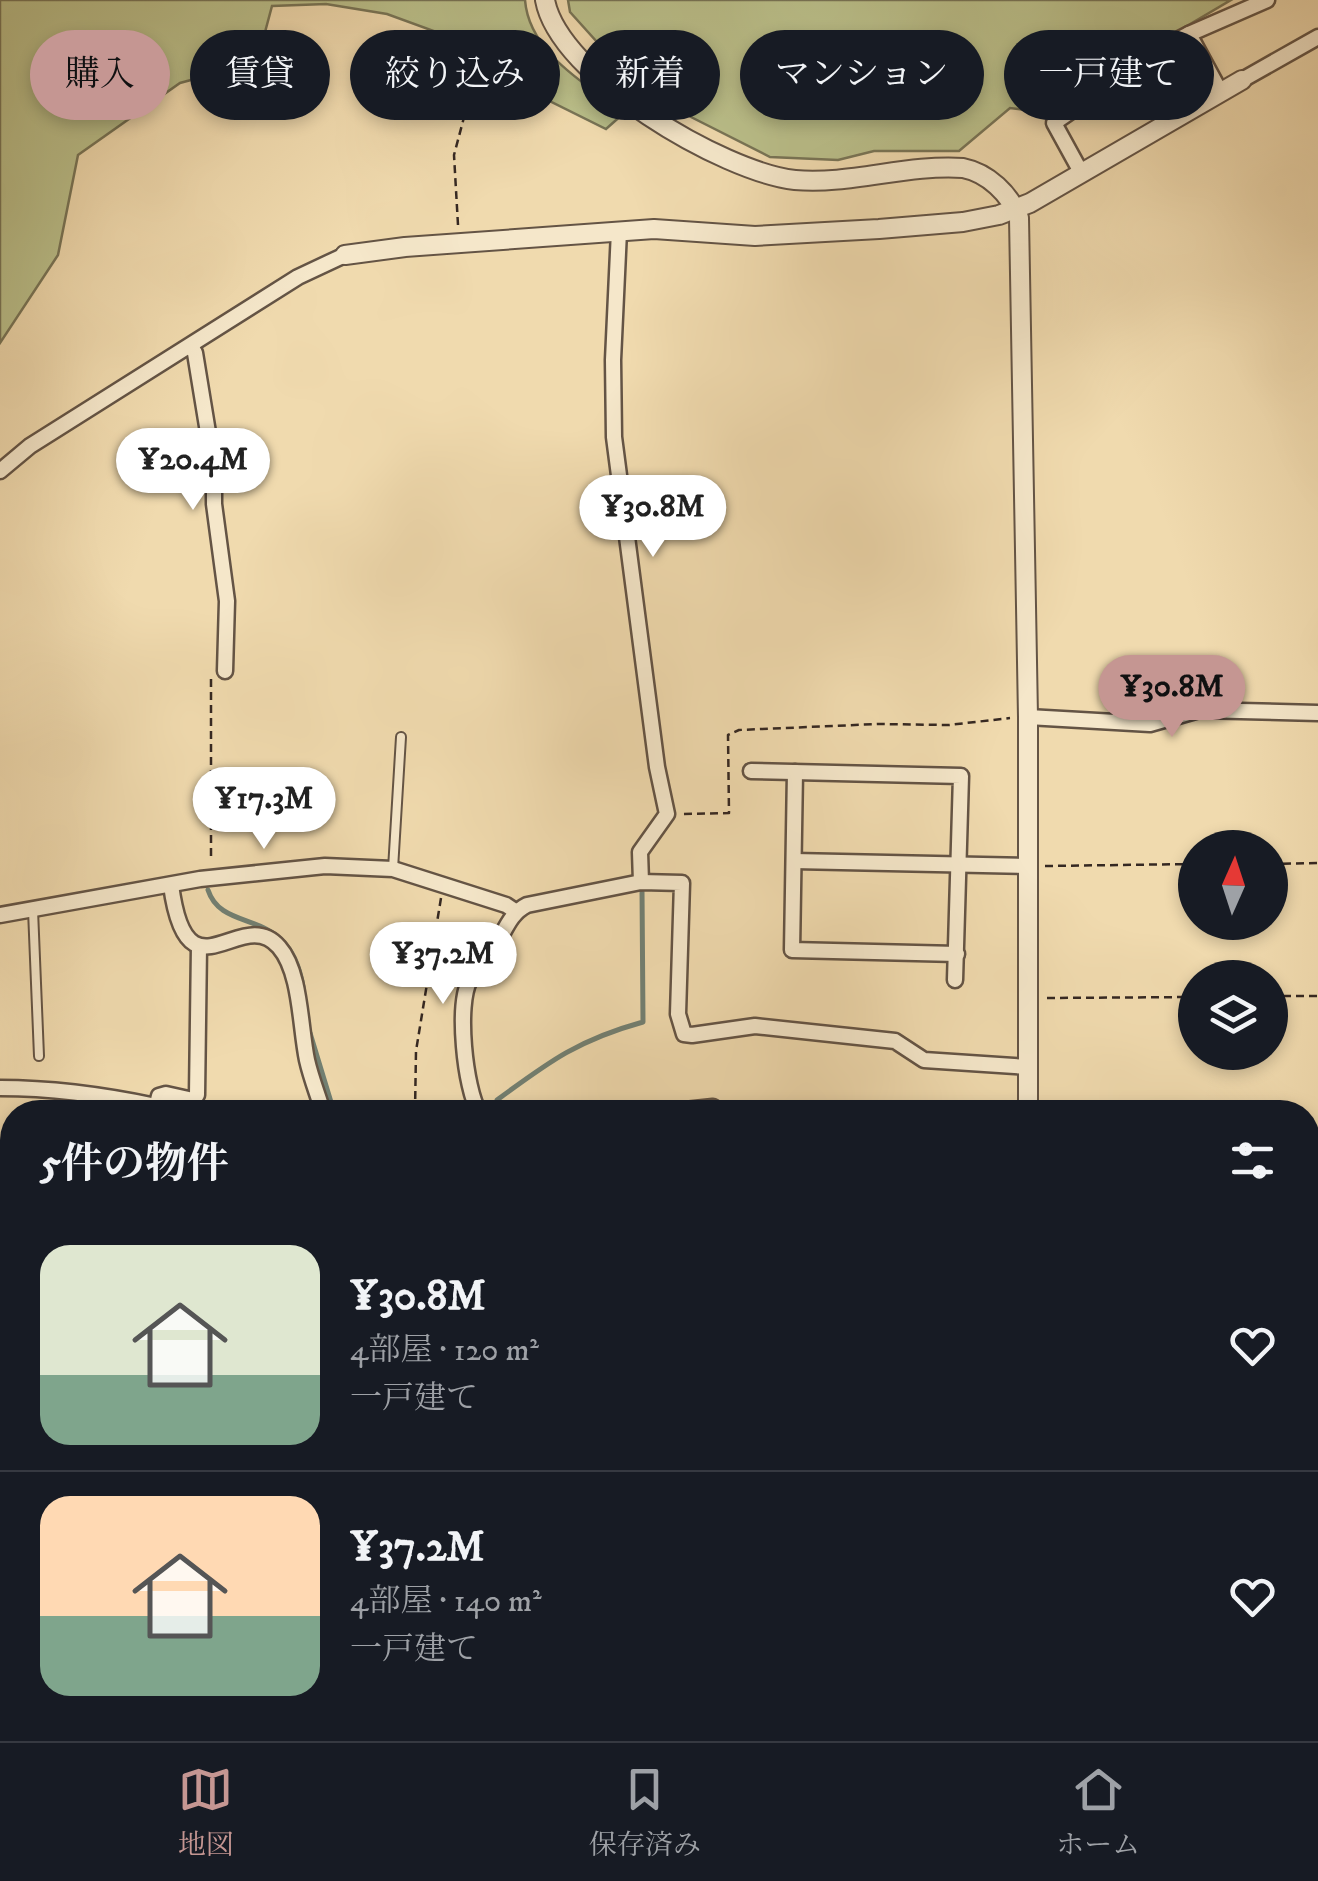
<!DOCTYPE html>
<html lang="ja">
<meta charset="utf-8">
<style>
:root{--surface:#171b24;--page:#242831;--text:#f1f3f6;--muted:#9ea1a6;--line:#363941;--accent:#c59692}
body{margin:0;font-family:"IM FELL DW Pica","Noto Serif JP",serif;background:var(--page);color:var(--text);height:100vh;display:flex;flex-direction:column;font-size:38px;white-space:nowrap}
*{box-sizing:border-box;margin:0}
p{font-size:32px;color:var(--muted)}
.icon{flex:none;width:55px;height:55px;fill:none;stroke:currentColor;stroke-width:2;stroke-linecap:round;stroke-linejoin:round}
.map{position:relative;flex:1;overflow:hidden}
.details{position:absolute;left:0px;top:1100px;width:1320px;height:642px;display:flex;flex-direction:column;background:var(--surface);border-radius:40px 40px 0 0;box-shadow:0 5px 15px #0003}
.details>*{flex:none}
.banner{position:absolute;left:30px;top:30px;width:1260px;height:90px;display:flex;gap:20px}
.needle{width:65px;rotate:3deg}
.tools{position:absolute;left:1178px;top:830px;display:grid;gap:20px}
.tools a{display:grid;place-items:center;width:110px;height:110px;border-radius:50%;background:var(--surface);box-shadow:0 5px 15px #0003;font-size:50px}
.price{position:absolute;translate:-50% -85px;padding:0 22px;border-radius:35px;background:#fff;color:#222;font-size:32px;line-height:65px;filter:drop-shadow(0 2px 5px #0008)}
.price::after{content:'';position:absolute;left:50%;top:60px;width:30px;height:22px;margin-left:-15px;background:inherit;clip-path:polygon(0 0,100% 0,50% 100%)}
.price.current{background:var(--accent);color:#111}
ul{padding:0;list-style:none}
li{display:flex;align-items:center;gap:30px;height:250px;padding:0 40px}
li+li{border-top:2px solid var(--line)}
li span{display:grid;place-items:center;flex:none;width:280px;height:200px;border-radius:30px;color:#555}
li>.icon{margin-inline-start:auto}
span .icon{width:120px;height:120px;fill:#fffc;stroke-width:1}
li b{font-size:42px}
h2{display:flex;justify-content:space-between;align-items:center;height:120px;padding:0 40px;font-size:42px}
.chip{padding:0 35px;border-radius:45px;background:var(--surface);box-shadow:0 5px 15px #0003;font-size:35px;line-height:90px}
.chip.current{background:var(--accent);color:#111}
.tabs{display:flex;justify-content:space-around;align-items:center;height:140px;border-top:2px solid var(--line);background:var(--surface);font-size:28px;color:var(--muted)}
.tabs a{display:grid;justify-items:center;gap:5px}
.tabs .current{color:var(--accent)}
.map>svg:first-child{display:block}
</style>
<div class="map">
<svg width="1318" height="1741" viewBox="0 0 1318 1741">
<rect width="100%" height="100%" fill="#f0daae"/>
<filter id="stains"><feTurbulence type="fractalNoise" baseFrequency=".002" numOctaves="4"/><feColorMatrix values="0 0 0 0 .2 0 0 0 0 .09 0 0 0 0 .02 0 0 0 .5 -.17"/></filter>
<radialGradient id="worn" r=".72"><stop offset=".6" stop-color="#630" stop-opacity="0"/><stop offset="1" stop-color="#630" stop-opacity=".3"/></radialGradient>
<g fill="#babf8a" stroke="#787456" stroke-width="2.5">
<path d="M0,0H525C529,53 586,84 624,113L606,129L493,73L453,38L387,14L326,4L272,6L257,62L180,83L78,155L58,255L0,343Z"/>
<path d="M568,0H1231L1041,112L1010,108L959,151H874L838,160L770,157L691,117L616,63L570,12Z"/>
</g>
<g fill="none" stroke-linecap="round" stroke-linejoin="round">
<g stroke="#728073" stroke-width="5">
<path d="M208,890C223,936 290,904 303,987"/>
<path d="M310,1033L334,1112"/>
<path d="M495,1112L497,1100C550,1061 578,1040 643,1022L642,890"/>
<path d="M336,1730L346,1741"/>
</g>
<path stroke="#9abba9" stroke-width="30" d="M1308,1282H1318"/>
<g stroke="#645445" stroke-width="12">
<g id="service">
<path d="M393,869L401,737"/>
<path d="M33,910L39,1056"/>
</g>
</g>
<g stroke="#645445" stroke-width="19">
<g id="minor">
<path d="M1189,34L1267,0"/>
<path d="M1242,80L1318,37"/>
<path d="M1082,174L1054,123L1166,46L1189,34L1221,93"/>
<path d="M619,231L613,360L614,437L657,767L667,814L640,852L641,882"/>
<path d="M191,346L195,353L214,469V504L227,601L225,671"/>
<path d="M0,471L30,446L298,277L345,255"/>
<path d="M1028,717L1150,724L1199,710L1318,713"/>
<path d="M751,771L961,776L955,980"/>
<path d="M795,772L792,950L957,954"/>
<path d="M794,861L1028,866"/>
<path d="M171,885C187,1006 241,903 279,947C301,972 300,1027 307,1060C311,1078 318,1095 323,1112"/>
<path d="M0,915L200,879L325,866L393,869L506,905L515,911"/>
<path d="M0,1088C54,1088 104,1095 156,1106"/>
<path d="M155,1112L159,1096L166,1094L193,1100L197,1095L199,946"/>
<path d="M479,1112C465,1089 456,1004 470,980C476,968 487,959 494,948C505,932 509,914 527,905L641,882L682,883L678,1014L684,1034L692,1035L755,1026L895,1041L924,1060L1028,1067"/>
<path d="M666,1112L713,1107L720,1112"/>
<path d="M1308,1263H1318"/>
<path d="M1308,1298H1318"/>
<path d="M1308,1445H1318"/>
<path d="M0,1543L12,1545"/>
<path d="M1308,1594H1318"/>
<path d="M0,1628L12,1629"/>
<path d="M1308,1699H1318"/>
<path d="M488,1730L542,1741"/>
<path d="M723,1730L749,1741"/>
<path d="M11,1741L12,1714"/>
<path d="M115,1741L119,1730"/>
<path d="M283,1741L285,1730"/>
<path d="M692,1741L697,1730"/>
<path d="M863,1741L865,1730"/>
<path d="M1193,1741L1194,1730"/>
</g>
</g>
<g stroke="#645445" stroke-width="22">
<g id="tertiary">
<path d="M545,0C559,76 723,172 795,180C850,185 907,164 963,168C988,173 1010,194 1019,218L1028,717V1112"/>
<path d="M345,255L405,247L654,229L755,236L879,229L963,222L999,215L1030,203L1242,80"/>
<path d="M0,1362L12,1363"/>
<path d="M607,1730L617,1741"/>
<path d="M954,1741L955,1730"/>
</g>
</g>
<g stroke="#352822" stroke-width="2.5" stroke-dasharray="8 5" stroke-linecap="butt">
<path d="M458,225L454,155L467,106L521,59L546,45"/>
<path d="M211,679V861"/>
<path d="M684,814L729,813L728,735L739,730L878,724L949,725L1010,718"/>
<path d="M1270,864L1318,863"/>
<path d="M1045,866L1195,864"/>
<path d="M1270,996H1318"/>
<path d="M1047,998L1195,997"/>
<path d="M415,1112L416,1051L441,898"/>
<path d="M446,1112L460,1111"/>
<path d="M1308,1128H1318"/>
<path d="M181,1741L185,1730"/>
</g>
<use href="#service" stroke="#f5e7ca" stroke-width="8"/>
<use href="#minor" stroke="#f5e7ca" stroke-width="14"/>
<use href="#tertiary" stroke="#f5e7ca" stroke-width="18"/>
</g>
<rect width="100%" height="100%" filter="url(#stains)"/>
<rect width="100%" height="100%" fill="url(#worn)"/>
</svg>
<div class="tools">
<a><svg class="needle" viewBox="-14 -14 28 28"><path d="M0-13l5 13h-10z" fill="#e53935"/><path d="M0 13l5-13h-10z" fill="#9ea1a6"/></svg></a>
<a><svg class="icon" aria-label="layers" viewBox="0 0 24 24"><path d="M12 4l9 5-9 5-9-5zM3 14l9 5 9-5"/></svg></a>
</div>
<b class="price" style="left:193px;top:513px">¥20.4M</b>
<b class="price" style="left:653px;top:560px">¥30.8M</b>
<b class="price current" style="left:1172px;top:740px">¥30.8M</b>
<b class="price" style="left:264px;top:852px">¥17.3M</b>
<b class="price" style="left:443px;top:1007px">¥37.2M</b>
<div class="banner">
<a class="chip current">購入</a>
<a class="chip">賃貸</a>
<a class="chip">絞り込み</a>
<a class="chip">新着</a>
<a class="chip">マンション</a>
<a class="chip">一戸建て</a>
</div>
<section class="details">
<h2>5件の物件<svg class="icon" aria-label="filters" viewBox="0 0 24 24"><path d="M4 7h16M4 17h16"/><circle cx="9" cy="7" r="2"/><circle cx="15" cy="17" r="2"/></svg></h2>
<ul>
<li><span style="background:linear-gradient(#dfe7d0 65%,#7fa58c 0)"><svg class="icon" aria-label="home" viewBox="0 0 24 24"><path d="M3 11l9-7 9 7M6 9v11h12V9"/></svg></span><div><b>¥30.8M</b><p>4部屋 · 120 m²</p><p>一戸建て</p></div><svg class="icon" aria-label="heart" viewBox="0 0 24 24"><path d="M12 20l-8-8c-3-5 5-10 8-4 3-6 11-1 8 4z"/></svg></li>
<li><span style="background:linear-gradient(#ffd9b3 60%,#7fa58c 0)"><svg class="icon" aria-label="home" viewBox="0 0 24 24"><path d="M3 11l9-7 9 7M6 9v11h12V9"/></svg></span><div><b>¥37.2M</b><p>4部屋 · 140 m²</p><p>一戸建て</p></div><svg class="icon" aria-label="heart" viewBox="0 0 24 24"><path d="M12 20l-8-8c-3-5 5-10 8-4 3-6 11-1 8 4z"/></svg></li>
</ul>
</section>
</div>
<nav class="tabs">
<a class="current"><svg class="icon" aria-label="map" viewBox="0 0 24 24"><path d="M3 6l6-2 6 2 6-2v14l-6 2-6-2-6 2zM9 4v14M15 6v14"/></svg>地図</a>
<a><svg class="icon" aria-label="saved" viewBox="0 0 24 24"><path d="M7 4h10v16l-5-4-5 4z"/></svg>保存済み</a>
<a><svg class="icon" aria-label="home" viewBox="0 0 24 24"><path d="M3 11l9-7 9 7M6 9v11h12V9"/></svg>ホーム</a>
</nav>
